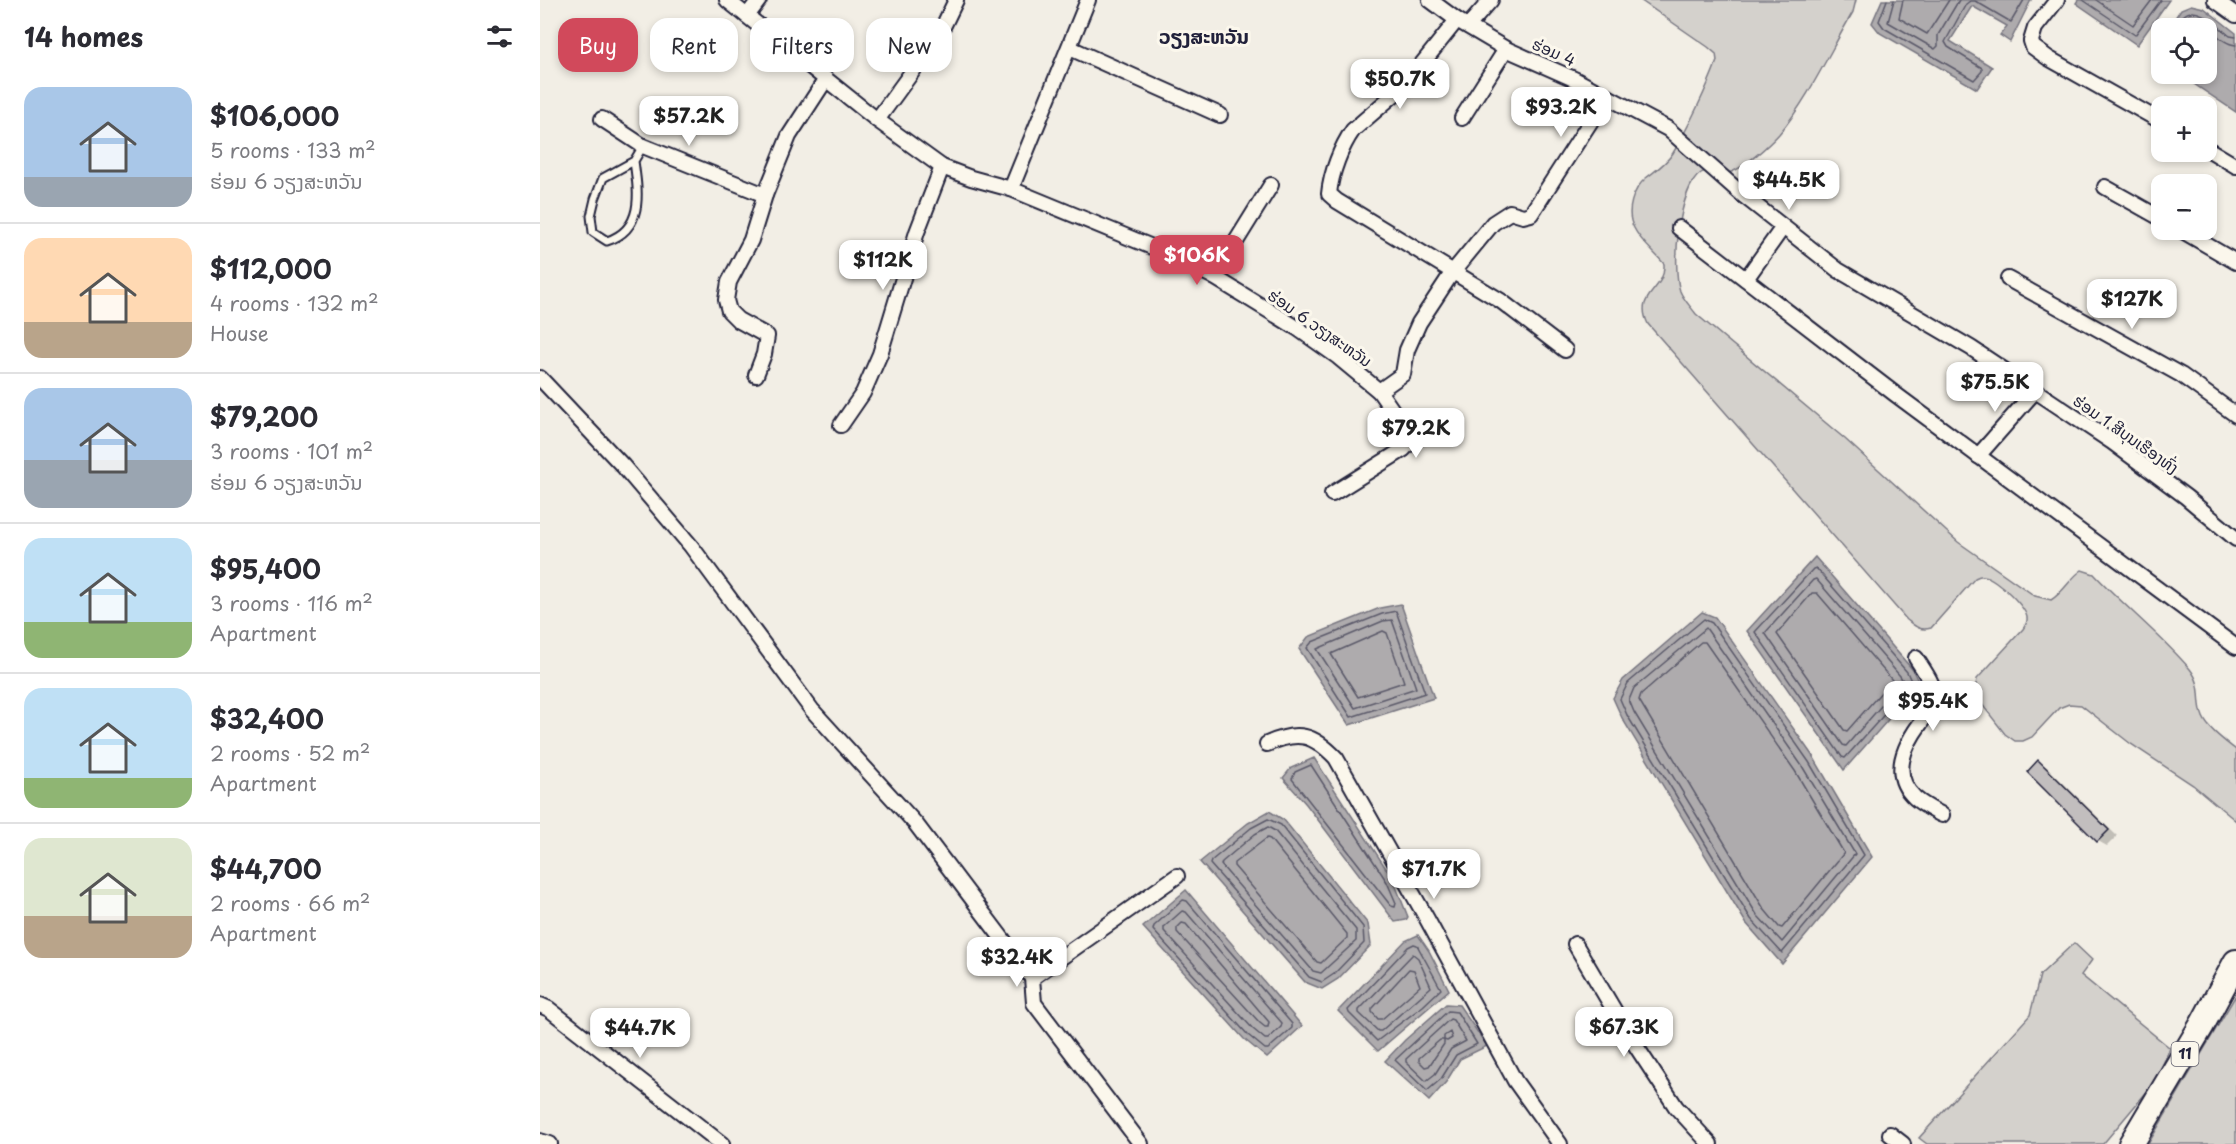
<!DOCTYPE html>
<meta charset="utf-8">
<style>
:root{--surface:#fff;--page:#f2f2f3;--text:#2b2b33;--muted:#7c7c81;--line:#e1e1e2;--accent:#d1495b}
body{margin:0;font-family:"Playpen Sans","Noto Sans Lao",sans-serif;background:var(--page);color:var(--text);height:100vh;display:flex;flex-direction:column;font-size:22px;white-space:nowrap}
*{box-sizing:border-box;margin:0}
p{font-size:20px;color:var(--muted)}
.icon{flex:none;width:33px;height:33px;fill:none;stroke:currentColor;stroke-width:2;stroke-linecap:round;stroke-linejoin:round}
.map{position:relative;flex:1;overflow:hidden}
.panel{display:flex;flex-direction:column;background:var(--surface);width:540px}
.panel>*{flex:none}
.hud{position:absolute;left:18px;top:18px;width:570px;height:54px;display:flex;gap:12px}
.controls{position:absolute;left:1611px;top:18px;display:grid;gap:12px}
.controls a{display:grid;place-items:center;width:66px;height:66px;border-radius:12px;background:var(--surface);box-shadow:0 3px 9px #0003;font-size:30px}
.price{position:absolute;translate:-50% -51px;padding:0 14px;border-radius:12px;background:#fff;color:#222;font-size:20px;line-height:39px;filter:drop-shadow(0 2px 3px #0008)}
.price::after{content:'';position:absolute;left:50%;top:36px;width:18px;height:14px;margin-left:-9px;background:inherit;clip-path:polygon(0 0,100% 0,50% 100%)}
.price.selected{background:var(--accent);color:#fff}
ul{padding:0;list-style:none}
li{display:flex;align-items:center;gap:18px;height:150px;padding:0 24px}
li+li{border-top:2px solid var(--line)}
li span{display:grid;place-items:center;flex:none;width:168px;height:120px;border-radius:18px;color:#555}
li>.icon{margin-inline-start:auto}
span .icon{width:72px;height:72px;fill:#fffc;stroke-width:1}
li b{font-size:26px}
h2{display:flex;justify-content:space-between;align-items:center;height:72px;padding:0 24px;font-size:26px}
.chip{padding:0 21px;border-radius:18px;background:var(--surface);box-shadow:0 3px 9px #0003;font-size:21px;line-height:54px}
.chip.selected{background:var(--accent);color:#fff}
main{display:flex;flex:1;min-height:0}
.map>svg:first-child{display:block}
</style>
<main>
<section class="panel">
<h2>14 homes<svg class="icon" aria-label="filters" viewBox="0 0 24 24"><path d="M4 7h16M4 17h16"/><circle cx="9" cy="7" r="2"/><circle cx="15" cy="17" r="2"/></svg></h2>
<ul>
<li><span style="background:linear-gradient(#a9c7e8 75%,#9aa5b1 0)"><svg class="icon" aria-label="home" viewBox="0 0 24 24"><path d="M3 11l9-7 9 7M6 9v11h12V9"/></svg></span><div><b>$106,000</b><p>5 rooms · 133 m²</p><p>ຮ່ອມ 6 ວຽງສະຫວັນ</p></div></li>
<li><span style="background:linear-gradient(#ffd9b3 70%,#b9a48a 0)"><svg class="icon" aria-label="home" viewBox="0 0 24 24"><path d="M3 11l9-7 9 7M6 9v11h12V9"/></svg></span><div><b>$112,000</b><p>4 rooms · 132 m²</p><p>House</p></div></li>
<li><span style="background:linear-gradient(#a9c7e8 60%,#9aa5b1 0)"><svg class="icon" aria-label="home" viewBox="0 0 24 24"><path d="M3 11l9-7 9 7M6 9v11h12V9"/></svg></span><div><b>$79,200</b><p>3 rooms · 101 m²</p><p>ຮ່ອມ 6 ວຽງສະຫວັນ</p></div></li>
<li><span style="background:linear-gradient(#bfe0f5 70%,#8fb573 0)"><svg class="icon" aria-label="home" viewBox="0 0 24 24"><path d="M3 11l9-7 9 7M6 9v11h12V9"/></svg></span><div><b>$95,400</b><p>3 rooms · 116 m²</p><p>Apartment</p></div></li>
<li><span style="background:linear-gradient(#bfe0f5 75%,#8fb573 0)"><svg class="icon" aria-label="home" viewBox="0 0 24 24"><path d="M3 11l9-7 9 7M6 9v11h12V9"/></svg></span><div><b>$32,400</b><p>2 rooms · 52 m²</p><p>Apartment</p></div></li>
<li><span style="background:linear-gradient(#dfe7d0 65%,#b9a48a 0)"><svg class="icon" aria-label="home" viewBox="0 0 24 24"><path d="M3 11l9-7 9 7M6 9v11h12V9"/></svg></span><div><b>$44,700</b><p>2 rooms · 66 m²</p><p>Apartment</p></div></li>
</ul>
</section>
<div class="map">
<svg width="1696" height="1144" viewBox="0 0 1696 1144">
<rect width="100%" height="100%" fill="#f2eee5"/>
<filter id="ink" filterUnits="userSpaceOnUse"><feTurbulence type="fractalNoise" baseFrequency=".0167" numOctaves="2"/><feDisplacementMap in="SourceGraphic" scale="12" xChannelSelector="R" yChannelSelector="G"/><feConvolveMatrix kernelMatrix="1 2 1 2 8 2 1 2 1" color-interpolation-filters="sRGB"/></filter>
<g filter="url(#ink)">
<g fill="#d4d1cc" stroke="#7b7a84" stroke-width="1.5">
<path d="M1100,0H1316L1313,12C1289,53 1269,98 1239,134C1230,144 1202,170 1188,173C1179,175 1170,167 1161,173C1138,189 1132,266 1140,291C1143,299 1151,307 1156,314L1305,439L1418,542L1495,596L1511,600C1524,592 1530,578 1542,570L1554,574C1585,607 1621,635 1650,669C1664,687 1656,700 1663,717C1668,729 1686,742 1696,750V821L1653,785L1591,744L1541,705L1529,704L1519,708L1492,737L1483,741H1475L1465,734L1437,698L1435,690L1437,679L1483,629C1485,626 1487,623 1487,620C1489,609 1455,577 1444,576C1441,575 1439,576 1435,578L1391,628C1380,631 1376,627 1367,620L1108,324C1093,294 1126,291 1124,264C1115,253 1100,241 1094,228C1085,212 1093,189 1106,178C1116,170 1126,164 1133,153C1148,128 1167,88 1177,61L1176,54L1168,47Z"/>
<path d="M1534,943L1552,960L1541,975L1630,1048L1615,1082L1563,1144H1387L1379,1138L1490,1015L1500,975Z"/>
<path d="M1696,995V1144H1608Z"/>
</g>
<g fill="#aeabad" stroke="#76747f" stroke-width="1.5">
<path d="M1342,0H1491L1470,42L1460,35L1467,26L1432,6L1410,41L1452,67L1437,89L1340,33L1332,23Z"/>
<path d="M1538,0H1629L1597,45L1536,3Z"/>
<path d="M1651,5L1664,8L1696,33V112L1639,74H1666V28H1628L1641,9Z"/>
<path d="M1275,557L1372,669L1378,681L1376,688L1304,770L1207,631Z"/>
<path d="M861,604L894,698L809,725L759,649L768,637L840,608Z"/>
<path d="M1162,612L1175,617L1274,758L1332,857L1242,964L1206,923L1082,718L1073,698L1083,680Z"/>
<path d="M774,758L853,879L868,917L866,920L855,922L766,804L743,778L751,768Z"/>
<path d="M729,811L744,820L828,924L831,945L798,979L782,989L765,982L660,862L708,823Z"/>
<path d="M646,890L762,1026L727,1058L704,1039L603,927Z"/>
<path d="M878,935L889,951L909,990L838,1051L798,1011L865,941Z"/>
<path d="M906,1004L919,1005L947,1046L920,1059L906,1082L889,1101L845,1061L865,1040Z"/>
</g>
<path fill="#0003" d="M1498,762L1507,767L1577,836L1567,846L1558,841L1489,772Z"/>
<g fill="none" stroke-linecap="round" stroke-linejoin="round">
<g stroke="#5a5969" stroke-width="1.5">
<path d="M1347,0L1339,21L1344,28L1434,80L1442,71V68L1408,47L1405,42L1426,4L1430,1H1435L1471,22L1484,0"/>
<path d="M1354,0L1348,22L1395,49L1398,46V35L1419,0"/>
<path d="M1363,0L1359,18L1387,34L1409,0"/>
<path d="M1543,0L1595,35L1621,0"/>
<path d="M1556,0L1593,25L1612,0"/>
<path d="M1635,28C1638,25 1640,19 1643,16C1657,2 1679,28 1690,36L1696,37"/>
<path d="M1644,28L1650,20C1667,18 1678,44 1696,45"/>
<path d="M1276,568L1367,672L1371,681L1370,686L1305,758L1302,757L1215,632L1273,569Z"/>
<path d="M1276,579L1360,676L1363,681L1306,746L1303,745L1225,633L1273,580Z"/>
<path d="M1272,593H1277L1352,680L1307,731L1304,730L1237,634Z"/>
<path d="M856,611L885,693L811,717L767,648L772,642L842,614Z"/>
<path d="M1164,619L1172,623L1269,762L1324,855L1242,953L1211,919L1087,715L1080,699L1088,683Z"/>
<path d="M852,620L876,688L815,708L777,649L843,621Z"/>
<path d="M1166,628L1262,766L1315,854L1242,942L1217,915L1094,712L1089,700L1094,688Z"/>
<path d="M843,631L847,633L864,682L818,697L791,654Z"/>
<path d="M1165,642L1255,771L1304,853L1242,928L1239,927L1224,909L1099,700L1101,694L1161,642Z"/>
<path d="M771,765L847,882L856,903L855,907L851,906L752,779L755,772Z"/>
<path d="M728,819L741,825L823,927L824,943L794,974L782,982L769,977L670,864L671,861L711,828Z"/>
<path d="M728,827L735,831L816,930V941L781,973L773,971L681,865L682,862L715,834Z"/>
<path d="M727,838L730,839L807,934V938L781,963L777,962L694,866V863Z"/>
<path d="M643,900L647,901L752,1024V1028L728,1049H725L708,1035L613,930L614,926Z"/>
<path d="M642,911L646,912L742,1023L741,1027L728,1039H725L713,1029L624,931V927Z"/>
<path d="M642,923L646,924L729,1022L728,1027H725L720,1023L637,932V928Z"/>
<path d="M874,944L877,945L901,989L883,1006L837,1041L809,1013L808,1010L868,947Z"/>
<path d="M873,954L878,958L891,987L841,1031H838L819,1013V1010Z"/>
<path d="M869,969L874,970L880,986L842,1019H838L832,1012V1009Z"/>
<path d="M908,1011L917,1012L937,1044L916,1055L901,1079L887,1091L855,1060Z"/>
<path d="M910,1019L913,1020L926,1041L911,1049L895,1074L886,1081L866,1062V1059Z"/>
<path d="M910,1032L912,1038L907,1041L904,1040V1044L889,1066L885,1067L879,1061V1058L900,1040H904V1036Z"/>
</g>
</g>
<path fill="#c2bebe" stroke="#22223b" stroke-width="1.5" d="M1498,760L1569,830L1557,842L1487,772Z"/>
<g fill="none" stroke-linecap="round" stroke-linejoin="round">
<g stroke="#22223b" stroke-width="11">
<path id="lane" d="M94,161C98,191 105,229 67,241L53,232L51,216L55,199L63,178L94,161L103,146"/>
</g>
<g stroke="#22223b" stroke-width="18">
<g id="street">
<path d="M187,0L337,120L402,167L431,178L471,189L629,254L674,277L757,328L798,357L839,391L868,433L870,442L864,449L792,494"/>
<path d="M890,0L917,20L966,49L1034,79L1128,129L1204,196L1298,270L1431,348L1572,442L1646,497L1696,539"/>
<path d="M1517,0L1495,28L1491,41L1493,47L1508,58L1622,122"/>
<path d="M1675,0L1696,15"/>
<path d="M207,16L219,0"/>
<path d="M917,20L865,85L813,130C801,147 791,173 789,194L797,201L961,301L1025,350"/>
<path d="M928,26L951,0"/>
<path d="M530,48L680,115"/>
<path d="M922,118L966,49"/>
<path d="M62,119L103,146L225,195"/>
<path d="M337,120L399,35L416,0"/>
<path d="M1666,148L1696,166"/>
<path d="M1565,187L1622,219"/>
<path d="M471,189L548,0"/>
<path d="M1139,228L1355,394L1696,647"/>
<path d="M1641,230L1696,262"/>
<path d="M674,277L731,185"/>
<path d="M1206,279L1243,227"/>
<path d="M1468,279L1641,375L1696,415"/>
<path d="M216,375L224,354L227,336L198,320L189,311L186,300L189,282L211,240L225,195L249,136L286,79"/>
<path d="M0,378L83,466L151,546L272,710L375,823L492,978"/>
<path d="M839,391L863,374L867,350L879,323L912,273L953,223L970,212L983,216L991,214L1067,96"/>
<path d="M301,425L323,393L340,354L377,232L402,167"/>
<path d="M1438,456L1495,391"/>
<path d="M1376,658C1382,668 1394,683 1394,695C1394,705 1385,716 1380,724C1364,746 1350,775 1375,798C1383,805 1393,810 1402,815"/>
<path d="M727,744C758,730 773,734 796,758L887,919L975,1081L1020,1144"/>
<path d="M1035,944L1090,1037L1136,1107L1170,1144"/>
<path d="M0,1005L9,1009L182,1144"/>
<path d="M1350,1134L1363,1144"/>
<path d="M0,1141L10,1144"/>
<path d="M601,1144L494,1003L492,978L637,876"/>
</g>
</g>
<g stroke="#22223b" stroke-width="28">
<path id="highway" d="M1591,1144L1662,1025L1696,962"/>
</g>
<use href="#lane" stroke="#fbf7ec" stroke-width="7"/>
<use href="#street" stroke="#fbf7ec" stroke-width="14"/>
<use href="#highway" stroke="#fbf7ec" stroke-width="24"/>
</g>
</g>
<g text-anchor="middle" stroke-width="6" stroke-linejoin="round" paint-order="stroke">
<rect fill="#fbf7ec" stroke="#636270" stroke-width="1.5" x="1631.5" y="1042" width="27" height="24" rx="4.5"/>
<g font-size="15" font-weight="bold" fill="#22223b">
<text x="1645" y="1059">11</text>
</g>
<g font-size="16" fill="#22223b" stroke="#fbf7ec">
<text transform="translate(1014 52) rotate(24)" y="6">ຮ່ອມ 4</text>
<text transform="translate(780 328) rotate(35)" y="6">ຮ່ອມ 6 ວຽງສະຫວັນ</text>
<text transform="translate(1586 434) rotate(35)" y="6">ຮ່ອມ 1 ສີບຸນເຮືອງທົ່ງ</text>
</g>
<g font-size="20" font-weight="bold" fill="#22223b" stroke="#fbf7ec">
<text x="664" y="44">ວຽງສະຫວັນ</text>
</g>
</g>
</svg>
<div class="controls">
<a><svg class="icon" aria-label="locate" viewBox="0 0 24 24"><circle cx="12" cy="12" r="6"/><path d="M12 2v4M12 18v4M2 12h4M18 12h4"/></svg></a>
<a>+</a>
<a>−</a>
</div>
<b class="price" style="left:860px;top:110px">$50.7K</b>
<b class="price" style="left:1021px;top:138px">$93.2K</b>
<b class="price" style="left:149px;top:147px">$57.2K</b>
<b class="price" style="left:1249px;top:211px">$44.5K</b>
<b class="price selected" style="left:657px;top:286px">$106K</b>
<b class="price" style="left:343px;top:291px">$112K</b>
<b class="price" style="left:1592px;top:330px">$127K</b>
<b class="price" style="left:1455px;top:413px">$75.5K</b>
<b class="price" style="left:876px;top:459px">$79.2K</b>
<b class="price" style="left:1393px;top:732px">$95.4K</b>
<b class="price" style="left:894px;top:900px">$71.7K</b>
<b class="price" style="left:477px;top:988px">$32.4K</b>
<b class="price" style="left:1084px;top:1058px">$67.3K</b>
<b class="price" style="left:100px;top:1059px">$44.7K</b>
<div class="hud">
<a class="chip selected">Buy</a>
<a class="chip">Rent</a>
<a class="chip">Filters</a>
<a class="chip">New</a>
</div>
</div>
</main>
